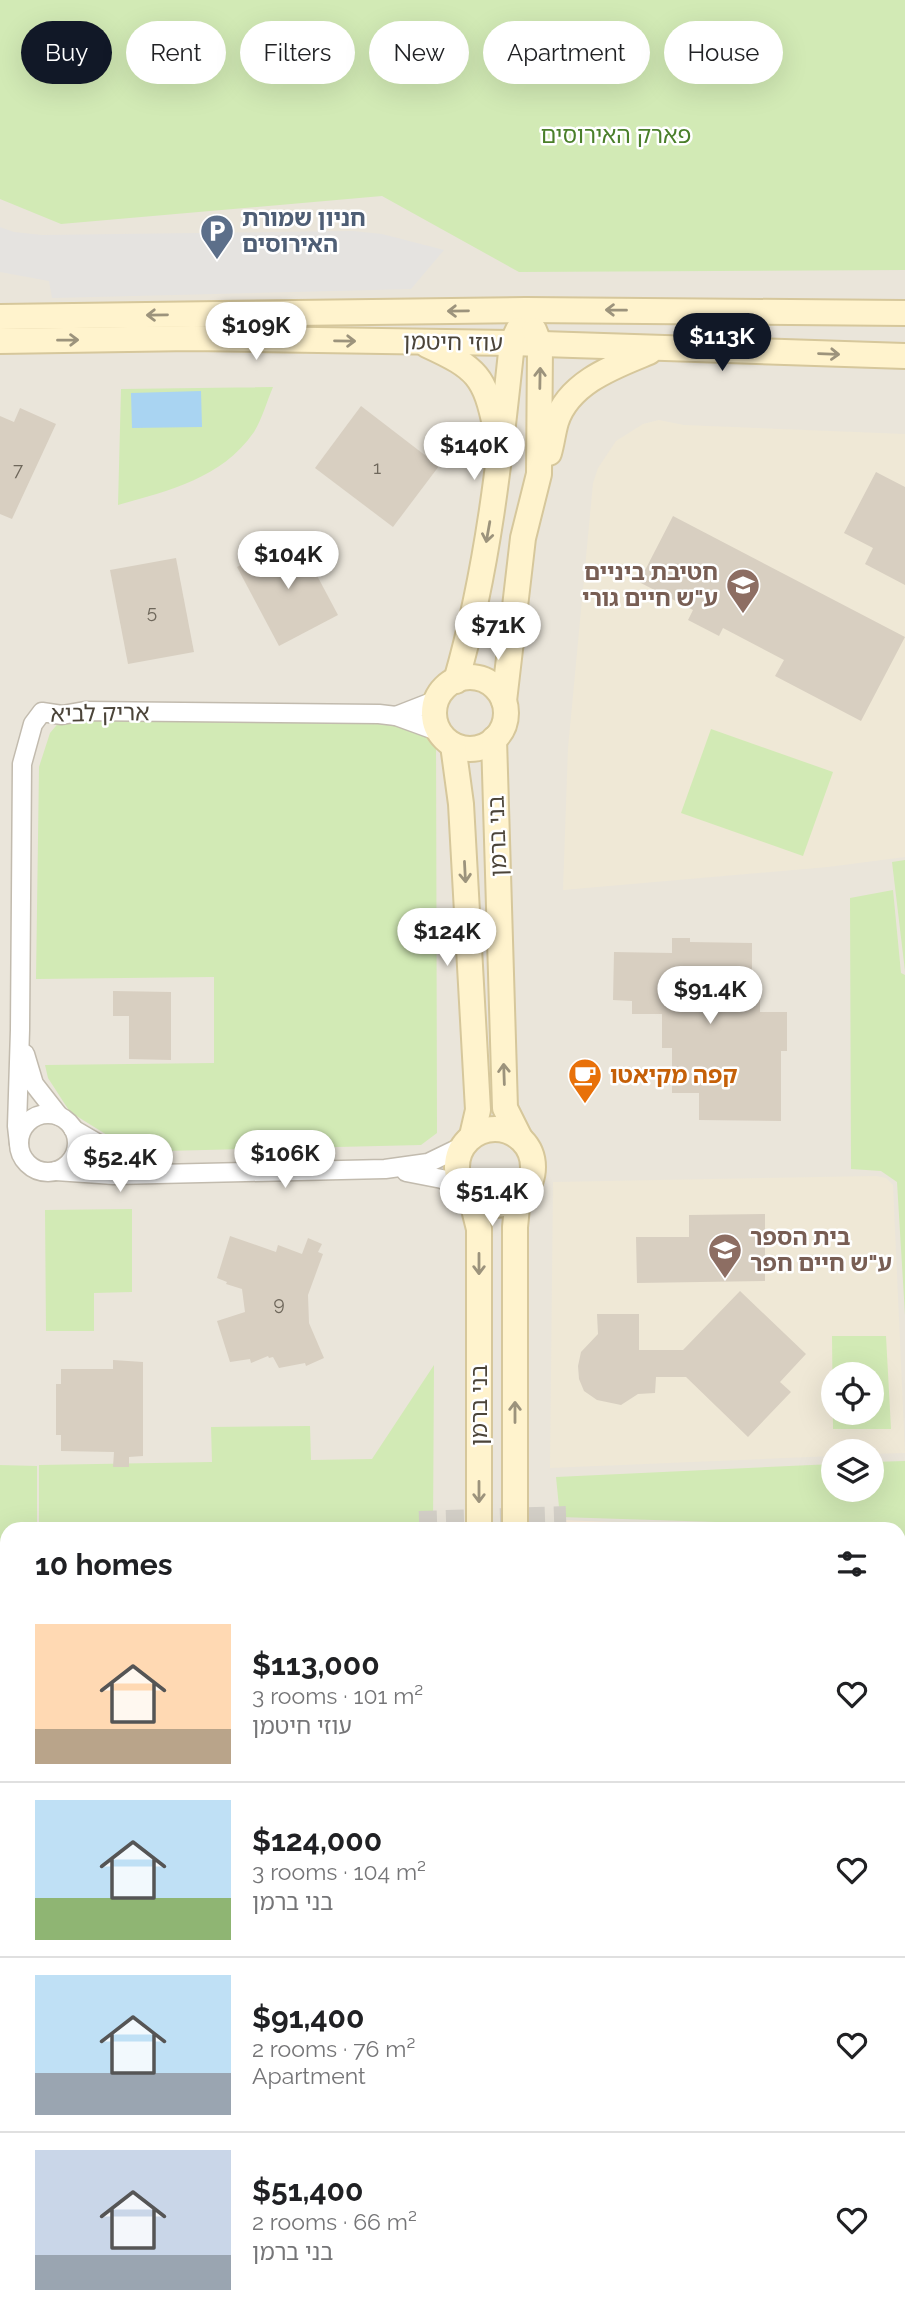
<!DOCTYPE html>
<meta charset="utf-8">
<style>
:root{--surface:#fff;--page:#f2f2f2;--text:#202124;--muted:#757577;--line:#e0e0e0;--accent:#111827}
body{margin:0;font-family:Raleway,"Noto Sans Hebrew",sans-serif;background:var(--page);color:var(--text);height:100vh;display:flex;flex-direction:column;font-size:26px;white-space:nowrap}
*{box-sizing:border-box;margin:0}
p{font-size:23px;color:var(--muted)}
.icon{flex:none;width:38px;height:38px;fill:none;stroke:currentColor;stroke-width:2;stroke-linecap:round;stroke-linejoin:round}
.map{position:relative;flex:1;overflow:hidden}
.sheet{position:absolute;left:0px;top:1522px;width:906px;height:800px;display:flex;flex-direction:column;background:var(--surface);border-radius:21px 21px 0 0;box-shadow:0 7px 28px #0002}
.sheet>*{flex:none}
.top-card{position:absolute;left:21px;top:21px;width:864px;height:63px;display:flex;gap:14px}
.fabs{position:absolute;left:821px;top:1362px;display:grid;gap:14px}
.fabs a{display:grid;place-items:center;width:63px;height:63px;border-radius:50%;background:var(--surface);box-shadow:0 7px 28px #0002;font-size:35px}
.price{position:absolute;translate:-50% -60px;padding:0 16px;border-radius:24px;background:#fff;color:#222;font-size:23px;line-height:46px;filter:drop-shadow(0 2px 4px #0008)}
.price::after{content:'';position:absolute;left:50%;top:42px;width:21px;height:16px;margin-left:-10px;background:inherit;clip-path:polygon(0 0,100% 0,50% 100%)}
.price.current{background:var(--accent);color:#fff}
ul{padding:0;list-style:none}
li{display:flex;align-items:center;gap:21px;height:175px;padding:0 35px}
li+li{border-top:2px solid var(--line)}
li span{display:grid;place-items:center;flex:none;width:196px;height:140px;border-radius:0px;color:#555}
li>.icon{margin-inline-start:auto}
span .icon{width:84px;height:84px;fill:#fffc;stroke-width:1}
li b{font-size:30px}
h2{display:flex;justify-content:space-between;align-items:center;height:84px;padding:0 35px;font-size:30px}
.pill{padding:0 24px;border-radius:32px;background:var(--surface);box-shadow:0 7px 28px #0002;font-size:24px;line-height:63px}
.pill.current{background:var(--accent);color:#fff}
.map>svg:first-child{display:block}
</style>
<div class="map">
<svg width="905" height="2322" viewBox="0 0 905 2322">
<rect width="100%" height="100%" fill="#f6f3ec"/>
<path fill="#eae5da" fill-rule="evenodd" d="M0,0H905V2322H0ZM833,1374H872V1412H833ZM833,1451H872V1489H833ZM7,1530H900V2315H7Z"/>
<g fill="#f7ead8">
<path d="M561,1520L742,1527V1529H561Z"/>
<path d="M900,1797H905V2322H560V2315H900Z"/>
</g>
<g fill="#efe8d6" fill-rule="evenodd">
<path d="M659,420L684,425L905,434V857L828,867L563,890L568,748L593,483L598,468L616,441L643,424Z"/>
<path d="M876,1176L886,1178L893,1185L905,1453L872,1454V1451H833V1456L550,1468L553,1182ZM833,1374H872V1412H833Z"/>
</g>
<g fill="#d2eab5" fill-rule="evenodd">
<path d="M0,0H905V270L519,272L382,196L61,224L0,199Z"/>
<path d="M273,387C267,401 262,419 254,432C221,479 170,490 118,505L121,389Z"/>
<path d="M390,711L436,727L437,1133L421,1145L164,1151L112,1138L70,1112L48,1078L45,1065L214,1063V977L36,979L39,767L50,733L66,714Z"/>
<path d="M711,729L833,772L803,856L681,813Z"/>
<path d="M905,860V971L892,862Z"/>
<path d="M893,890L901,973L905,975V1315L897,1182L881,1171L851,1169L850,898Z"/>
<path d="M132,1209V1292L94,1293V1331H46L45,1210Z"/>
<path d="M832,1336H886L891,1429H833ZM833,1374H872V1412H833Z"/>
<path d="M434,1365L433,1529L39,1530V1465L212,1462L211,1427L310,1426L311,1460L372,1459Z"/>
<path d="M905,1461V1787H900V1530H748L747,1523L560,1517L556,1477L833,1464V1489H872V1462Z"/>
<path d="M0,1465L37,1466V1529L7,1530V1860L0,1868Z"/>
</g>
<g fill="#e5e3e0">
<path d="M0,227L14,232L42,235L353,231L382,234L444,250L411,289L52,298L49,281L0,272Z"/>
<path d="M589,2315H808L819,2321L589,2322Z"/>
</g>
<path fill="#a9d4f2" d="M201,391L202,427L132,428L131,393Z"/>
<g fill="#d8cfc1">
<path d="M361,406L439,466L393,527L315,468Z"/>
<path d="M20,408L56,424L12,519L0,514V416L14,422Z"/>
<path d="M876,472L905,487V585L865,564L873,548L844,533Z"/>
<path d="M673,516L905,637L861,721L775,676L784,660L723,628L719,636L688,620L693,610L639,582Z"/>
<path d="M296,536L338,615L279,646L237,567Z"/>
<path d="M176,558L194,652L128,664L110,570Z"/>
<path d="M672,938H690V942L752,943V998H760V1012H787V1051H781V1121L699,1120V1093H672V1048H662V1014H632V1001L613,1000L614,952L672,953Z"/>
<path d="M113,991L171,992V1060L129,1059V1016H113Z"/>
<path d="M765,1214V1281L637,1283L636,1237H689V1215Z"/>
<path d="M230,1236L276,1252L278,1245L302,1254L308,1238L322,1244L318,1252L323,1254L308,1295L309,1323L324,1358L306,1366L305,1363L279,1368L273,1357L269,1358L268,1356L251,1363L250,1359L230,1362L217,1321L245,1312L242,1289L226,1284L227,1282L217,1278Z"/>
<path d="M740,1291L806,1354L780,1382L791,1392L748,1437L686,1377H656L655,1393L638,1394L621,1405L597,1400L584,1391L579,1379L578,1366L581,1352L598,1334L597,1314H639V1350H683Z"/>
<path d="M113,1360L143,1362V1456L129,1457V1467H113L114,1452L61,1451V1435H56V1384H61V1369H113Z"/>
</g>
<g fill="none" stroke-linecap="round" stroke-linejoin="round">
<path stroke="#d4d0c8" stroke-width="18" stroke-dasharray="18 9" stroke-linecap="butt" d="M419,1520L566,1515"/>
<g stroke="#c2bbae" stroke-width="21">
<g id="street">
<path d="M396,716L437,700"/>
<path d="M25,1054L34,1084L59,1116"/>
<circle cx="48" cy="1143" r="29"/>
<path d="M73,1129L116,1154L158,1168"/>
<path d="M19,1144L17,1126L20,1030L22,764L33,724L42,712L62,715L85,711L379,714L396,716L440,732"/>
<path d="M56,1171L114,1175L385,1169L428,1163L463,1146"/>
<path d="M406,1172L442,1179L466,1191"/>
<path d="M13,2315V2322"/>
</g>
</g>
<g stroke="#d6c79b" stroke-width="28">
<g id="secondary">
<path d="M0,317L526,310L905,313"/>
<path d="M0,341L192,338L512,343L905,356"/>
<path d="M427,345C477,368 485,376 496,430"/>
<path d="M549,453C552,443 553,432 556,422C569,382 615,366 649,352"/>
<circle cx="470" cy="713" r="36"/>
<path d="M456,681C488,570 500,457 512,343L518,330"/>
<path d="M504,701L523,538L539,474L540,345L534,330"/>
<path d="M494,739L505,1108L520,1138"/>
<path d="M453,745L461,804L478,1110L472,1136"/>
<circle cx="495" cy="1167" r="38"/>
<path d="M471,1197L479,1229V1530"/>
<path d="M515,1530V1227L518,1197"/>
<path d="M484,2315V2322"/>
<path d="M517,2315V2322"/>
</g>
</g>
<use href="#street" stroke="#fff" stroke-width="18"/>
<use href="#secondary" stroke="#fff3cd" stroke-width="24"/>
</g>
<defs><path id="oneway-shaft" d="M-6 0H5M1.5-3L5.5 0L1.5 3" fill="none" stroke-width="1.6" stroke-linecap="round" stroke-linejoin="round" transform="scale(1.75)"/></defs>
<g stroke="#9c937c">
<use href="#oneway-shaft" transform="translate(616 310) rotate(-179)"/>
<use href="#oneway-shaft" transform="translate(458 311) rotate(179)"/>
<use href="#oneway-shaft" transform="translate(157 315) rotate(179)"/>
<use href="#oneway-shaft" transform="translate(68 340) rotate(-1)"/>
<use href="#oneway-shaft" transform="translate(345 341) rotate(1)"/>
<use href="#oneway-shaft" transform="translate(829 354) rotate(2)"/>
<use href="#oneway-shaft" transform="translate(540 378) rotate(-89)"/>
<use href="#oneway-shaft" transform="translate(488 532) rotate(100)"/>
<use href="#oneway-shaft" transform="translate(465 872) rotate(87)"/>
<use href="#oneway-shaft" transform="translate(504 1074) rotate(-92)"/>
<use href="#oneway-shaft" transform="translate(479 1264) rotate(90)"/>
<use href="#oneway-shaft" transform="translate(515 1412) rotate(-90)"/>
<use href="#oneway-shaft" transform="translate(479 1492) rotate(90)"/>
</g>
<defs>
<g id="parking-pin" transform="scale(1.75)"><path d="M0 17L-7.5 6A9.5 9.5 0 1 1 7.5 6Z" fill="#5c6f8a" stroke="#fff"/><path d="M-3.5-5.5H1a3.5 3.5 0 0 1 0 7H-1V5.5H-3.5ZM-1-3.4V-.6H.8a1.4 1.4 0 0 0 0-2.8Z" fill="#fff"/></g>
<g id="school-pin" transform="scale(1.75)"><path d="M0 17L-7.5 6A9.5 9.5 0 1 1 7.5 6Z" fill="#8d6e63" stroke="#fff"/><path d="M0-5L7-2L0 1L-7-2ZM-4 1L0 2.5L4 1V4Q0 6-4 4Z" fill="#fff"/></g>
<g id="cafe-pin" transform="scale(1.75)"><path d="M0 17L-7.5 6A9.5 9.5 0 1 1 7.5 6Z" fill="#e8710a" stroke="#fff"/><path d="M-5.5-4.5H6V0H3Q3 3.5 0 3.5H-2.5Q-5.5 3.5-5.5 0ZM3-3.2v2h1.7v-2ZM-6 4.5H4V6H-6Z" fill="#fff"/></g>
</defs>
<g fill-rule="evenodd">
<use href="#parking-pin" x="217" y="231"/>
<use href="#school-pin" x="743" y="585"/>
<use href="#cafe-pin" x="585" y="1075"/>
<use href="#school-pin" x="725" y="1250"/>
</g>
<g text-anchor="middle" stroke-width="5" stroke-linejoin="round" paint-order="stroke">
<g font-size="19" fill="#6e675b">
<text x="377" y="474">1</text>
<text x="18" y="476">7</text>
<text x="152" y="618">5</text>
<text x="279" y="1310">9</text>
</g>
<g font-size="23" fill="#4a7f2a" stroke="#fff">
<text x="616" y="143">פארק האירוסים</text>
</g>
<g font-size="23" font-weight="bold" fill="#4e5e75" stroke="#fff" text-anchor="start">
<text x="242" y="226">חניון שמורת<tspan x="242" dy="26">האירוסים</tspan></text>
</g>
<g font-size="23" fill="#4b4439" stroke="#fff">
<text transform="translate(453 342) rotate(1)" y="8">עוזי חיטמן</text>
<text transform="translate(100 713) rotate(-1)" y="8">אריק לביא</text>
<text transform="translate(497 836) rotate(-92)" y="8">בני ברמן</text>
<text transform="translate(479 1405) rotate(-90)" y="8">בני ברמן</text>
</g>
<g font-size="23" font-weight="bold" fill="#785e54" stroke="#fff" text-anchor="end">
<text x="718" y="580">חטיבת ביניים<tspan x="718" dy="26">ע"ש חיים גורי</tspan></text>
<text x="750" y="1245" text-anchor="start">בית הספר<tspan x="750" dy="26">ע"ש חיים חפר</tspan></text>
</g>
<g font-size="23" font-weight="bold" fill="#c56008" stroke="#fff" text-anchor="start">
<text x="610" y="1083">קפה מקיאטו</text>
</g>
</g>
</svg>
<div class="fabs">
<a><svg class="icon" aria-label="locate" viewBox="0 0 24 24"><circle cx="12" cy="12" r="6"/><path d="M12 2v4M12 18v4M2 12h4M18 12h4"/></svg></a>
<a><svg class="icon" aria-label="layers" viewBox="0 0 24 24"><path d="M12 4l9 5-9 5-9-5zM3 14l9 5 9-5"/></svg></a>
</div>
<b class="price" style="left:256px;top:362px">$109K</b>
<b class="price current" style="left:722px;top:373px">$113K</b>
<b class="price" style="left:474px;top:482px">$140K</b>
<b class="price" style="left:288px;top:591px">$104K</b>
<b class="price" style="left:498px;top:662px">$71K</b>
<b class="price" style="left:447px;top:968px">$124K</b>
<b class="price" style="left:710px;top:1026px">$91.4K</b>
<b class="price" style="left:285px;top:1190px">$106K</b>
<b class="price" style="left:120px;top:1194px">$52.4K</b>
<b class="price" style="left:492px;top:1228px">$51.4K</b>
<div class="top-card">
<a class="pill current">Buy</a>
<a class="pill">Rent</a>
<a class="pill">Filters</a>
<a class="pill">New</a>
<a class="pill">Apartment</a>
<a class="pill">House</a>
</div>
<section class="sheet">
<h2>10 homes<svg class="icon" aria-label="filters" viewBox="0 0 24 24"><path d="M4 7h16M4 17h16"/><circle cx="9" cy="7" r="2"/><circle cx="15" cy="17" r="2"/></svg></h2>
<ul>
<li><span style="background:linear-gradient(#ffd9b3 75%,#b9a48a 0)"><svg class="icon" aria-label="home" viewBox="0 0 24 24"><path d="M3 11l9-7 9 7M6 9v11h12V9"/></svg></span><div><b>$113,000</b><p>3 rooms · 101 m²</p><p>עוזי חיטמן</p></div><svg class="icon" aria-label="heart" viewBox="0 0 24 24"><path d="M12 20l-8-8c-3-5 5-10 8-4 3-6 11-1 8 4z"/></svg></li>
<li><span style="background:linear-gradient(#bfe0f5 70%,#8fb573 0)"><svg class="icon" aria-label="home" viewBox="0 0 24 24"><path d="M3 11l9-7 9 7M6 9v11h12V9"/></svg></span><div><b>$124,000</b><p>3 rooms · 104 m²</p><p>בני ברמן</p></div><svg class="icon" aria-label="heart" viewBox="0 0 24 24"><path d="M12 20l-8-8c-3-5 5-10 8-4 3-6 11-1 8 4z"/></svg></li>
<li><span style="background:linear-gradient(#bfe0f5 70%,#9aa5b1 0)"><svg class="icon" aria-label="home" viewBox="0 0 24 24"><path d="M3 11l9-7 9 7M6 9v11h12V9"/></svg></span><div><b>$91,400</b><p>2 rooms · 76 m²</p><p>Apartment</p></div><svg class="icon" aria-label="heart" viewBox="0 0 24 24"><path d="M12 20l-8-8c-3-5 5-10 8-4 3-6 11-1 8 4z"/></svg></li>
<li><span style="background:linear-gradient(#c9d6e8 75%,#9aa5b1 0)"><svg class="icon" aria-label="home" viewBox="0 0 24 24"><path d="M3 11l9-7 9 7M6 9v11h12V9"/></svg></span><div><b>$51,400</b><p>2 rooms · 66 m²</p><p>בני ברמן</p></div><svg class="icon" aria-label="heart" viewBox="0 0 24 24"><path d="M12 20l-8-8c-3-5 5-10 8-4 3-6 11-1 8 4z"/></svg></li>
</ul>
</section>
</div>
